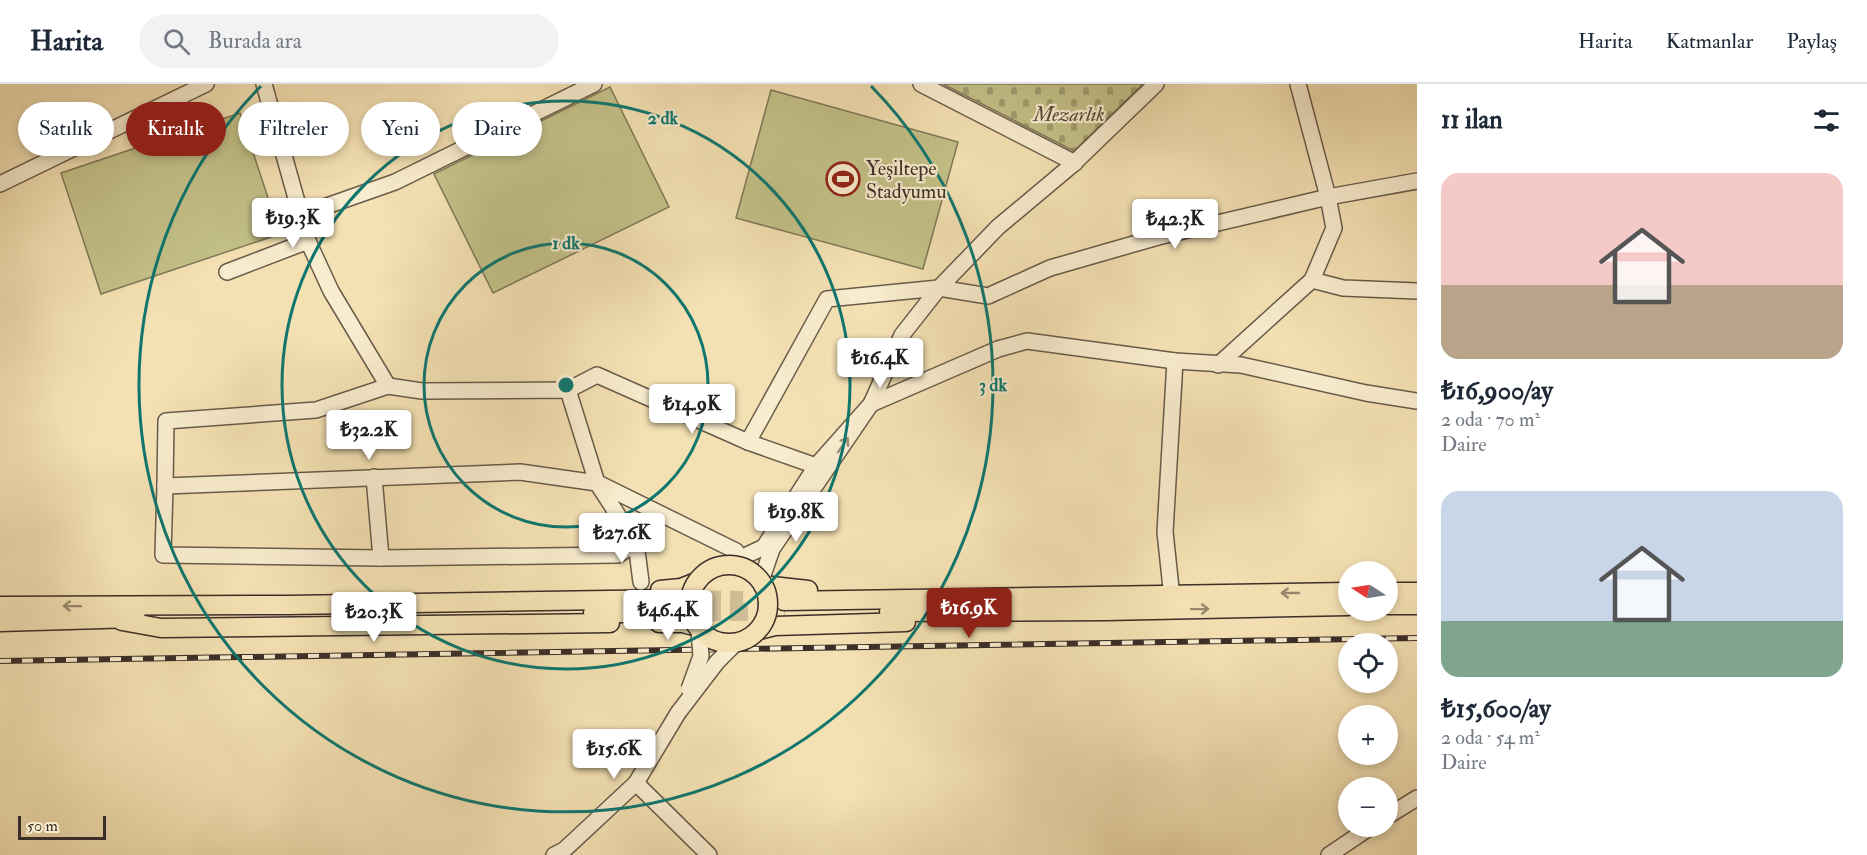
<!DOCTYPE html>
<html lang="tr">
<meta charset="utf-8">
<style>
:root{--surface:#fff;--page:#f2f2f3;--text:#1f2937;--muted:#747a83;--line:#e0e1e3;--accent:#8f2418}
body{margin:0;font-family:"IM FELL Double Pica",serif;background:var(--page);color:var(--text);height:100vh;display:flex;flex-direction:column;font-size:22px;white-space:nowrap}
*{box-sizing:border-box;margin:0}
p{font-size:20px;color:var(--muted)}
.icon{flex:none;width:33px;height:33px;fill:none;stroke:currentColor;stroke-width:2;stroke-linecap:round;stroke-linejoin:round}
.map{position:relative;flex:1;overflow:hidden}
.panel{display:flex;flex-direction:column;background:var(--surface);width:450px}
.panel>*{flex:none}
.top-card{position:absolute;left:18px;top:18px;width:570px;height:54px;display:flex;gap:12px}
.needle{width:39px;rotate:282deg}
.tools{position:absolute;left:1338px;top:477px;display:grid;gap:12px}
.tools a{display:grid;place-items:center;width:60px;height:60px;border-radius:50%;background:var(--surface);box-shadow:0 3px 9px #0003;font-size:30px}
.scale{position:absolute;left:18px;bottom:15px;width:88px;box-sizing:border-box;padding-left:6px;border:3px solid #3b2e28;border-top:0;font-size:16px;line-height:21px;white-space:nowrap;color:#3b2e28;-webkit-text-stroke:4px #f8ecce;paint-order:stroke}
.price{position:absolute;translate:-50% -51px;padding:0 14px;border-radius:6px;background:#fff;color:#222;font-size:20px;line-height:39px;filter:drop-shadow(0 2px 3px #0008)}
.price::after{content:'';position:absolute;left:50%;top:36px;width:18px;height:14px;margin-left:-9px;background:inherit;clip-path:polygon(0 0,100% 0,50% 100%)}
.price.selected{background:var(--accent);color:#fff}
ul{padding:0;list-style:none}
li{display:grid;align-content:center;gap:12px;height:318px;padding:0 24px}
li span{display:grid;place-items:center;height:186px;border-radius:18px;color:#555}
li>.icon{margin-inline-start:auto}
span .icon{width:108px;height:108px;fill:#fffc;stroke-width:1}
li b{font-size:26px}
h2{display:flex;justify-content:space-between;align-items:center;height:72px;padding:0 24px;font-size:26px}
.pill{padding:0 21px;border-radius:27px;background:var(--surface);box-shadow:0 3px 9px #0003;font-size:21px;line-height:54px}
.pill.selected{background:var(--accent);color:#fff}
header{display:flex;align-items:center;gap:36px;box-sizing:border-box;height:84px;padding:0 30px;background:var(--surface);border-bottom:2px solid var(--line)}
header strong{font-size:28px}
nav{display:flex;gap:33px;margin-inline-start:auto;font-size:21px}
.search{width:420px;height:54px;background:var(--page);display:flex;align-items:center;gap:15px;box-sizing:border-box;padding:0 21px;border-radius:33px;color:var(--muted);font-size:22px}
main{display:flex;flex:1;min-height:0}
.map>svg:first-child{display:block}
</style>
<header>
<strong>Harita</strong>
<div class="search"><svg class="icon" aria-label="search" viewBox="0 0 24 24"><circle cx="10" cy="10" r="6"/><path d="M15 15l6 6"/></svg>Burada ara</div>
<nav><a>Harita</a><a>Katmanlar</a><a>Paylaş</a></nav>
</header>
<main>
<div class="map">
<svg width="1417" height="771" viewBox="0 0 1417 771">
<defs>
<pattern id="cemetery-stones" width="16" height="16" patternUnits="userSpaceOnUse" patternTransform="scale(1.5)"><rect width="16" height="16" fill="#c3c188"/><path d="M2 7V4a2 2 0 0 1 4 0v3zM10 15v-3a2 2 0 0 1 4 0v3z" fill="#a09d6f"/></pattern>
</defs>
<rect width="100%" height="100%" fill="#f4e1b3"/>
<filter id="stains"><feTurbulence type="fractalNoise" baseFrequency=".00333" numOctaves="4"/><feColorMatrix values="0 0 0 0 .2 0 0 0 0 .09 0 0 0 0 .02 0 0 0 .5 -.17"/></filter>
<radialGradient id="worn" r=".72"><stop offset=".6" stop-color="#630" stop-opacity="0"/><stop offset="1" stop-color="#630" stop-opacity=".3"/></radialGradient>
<path fill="url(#cemetery-stones)" stroke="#7f7858" stroke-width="1.5" d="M943,0H1143L1074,67Z"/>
<g fill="#c3c188" stroke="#7f7858" stroke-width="1.5">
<path d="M610,3L669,123L493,209L434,90Z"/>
<path d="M771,6L958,58L923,185L736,134Z"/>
<path d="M240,29L280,150L101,210L61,89Z"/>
</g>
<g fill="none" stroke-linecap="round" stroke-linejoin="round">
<g stroke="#cfbd97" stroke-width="18" stroke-dasharray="18 9" stroke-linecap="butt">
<path d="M676,515L743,516"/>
<path d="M676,529L785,527"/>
</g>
<g stroke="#695b4b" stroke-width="18">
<g id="minor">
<path d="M264,0L308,157L331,207L388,302"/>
<path d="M921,0L1075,79"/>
<path d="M0,100L206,0"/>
<path d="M301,131L395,98L594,0"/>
<path d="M227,188L308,157"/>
<path d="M1312,196L1343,204L1417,207"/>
<path d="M1218,281L1312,196L1334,144L1328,113L1298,0"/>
<path d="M388,302L422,307L568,306L597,399L520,388L165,402L166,337L316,326Z"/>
<path d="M568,306L597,291L748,358L816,382"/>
<path d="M871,320L998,265L1027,257L1175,277L1241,281L1366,309L1417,317"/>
<path d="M871,320L902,251L939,204L998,143L1072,81L1156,0"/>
<path d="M748,358L827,215L939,204L988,212L1050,184L1158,153L1328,113L1417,97"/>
<path d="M374,393L381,474"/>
<path d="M600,400L736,467"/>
<path d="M165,402L163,471L381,474L618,471L636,459L597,399"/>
<path d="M636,459L641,498"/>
<path d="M728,480L764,463L816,382L871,320L772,465L761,497"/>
<path d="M1173,523L1165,448L1175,277"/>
<path d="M636,699L709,771"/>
<path d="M1388,732L1417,714"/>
<path d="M554,771L564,766L636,699L678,629"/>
<path d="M1329,771L1372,742"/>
</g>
</g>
<g stroke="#3b2e28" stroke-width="21">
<g id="major">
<path d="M763,501L808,506"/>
<path d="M660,506L681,504L696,498"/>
<path d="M1388,508H1417"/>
<path d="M784,517L1348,508"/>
<path d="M1388,521H1417"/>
<path d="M0,522L289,521L676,515"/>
<path d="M889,528L1106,527L1348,522"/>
<path d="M593,529H676"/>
<path d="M122,537L161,544L610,539"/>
<path d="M0,538L136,534"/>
<path d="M659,539H683L697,543"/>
<path d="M759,546L775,542L906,538"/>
</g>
</g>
<use href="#minor" stroke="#f8ecce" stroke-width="15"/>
<use href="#major" stroke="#f4e1b3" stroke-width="18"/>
<g stroke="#3b2e28" stroke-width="6">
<path id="rail" d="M0,577L1417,554"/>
</g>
<use href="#rail" stroke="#f8ecce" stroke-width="4" stroke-dasharray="11" stroke-linecap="butt"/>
<g stroke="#695b4b" stroke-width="18" stroke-linecap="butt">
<g id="minor-bridge">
<path d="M689,605L701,572L699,547"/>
<path d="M678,629L717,578L736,559"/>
</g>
</g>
<g stroke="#3b2e28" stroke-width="21" stroke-linecap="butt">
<circle id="major-bridge" cx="729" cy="520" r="39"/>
</g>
<use href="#minor-bridge" stroke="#f8ecce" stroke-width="15"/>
<use href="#major-bridge" stroke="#f4e1b3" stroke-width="18"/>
</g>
<defs><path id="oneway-shaft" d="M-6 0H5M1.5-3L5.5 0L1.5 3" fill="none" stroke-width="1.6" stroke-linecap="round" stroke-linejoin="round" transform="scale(1.5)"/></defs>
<use stroke="#9a8d7b" href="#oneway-shaft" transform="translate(843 361) rotate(-55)"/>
<g stroke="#98886e">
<use href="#oneway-shaft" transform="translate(1290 509) rotate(180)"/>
<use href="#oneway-shaft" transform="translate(72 522) rotate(-179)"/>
<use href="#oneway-shaft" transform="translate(1200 525) rotate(-1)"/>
</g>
<g fill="none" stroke="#0f766e" stroke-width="3">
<circle cx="566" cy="301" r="142"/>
<circle cx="566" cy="301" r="284"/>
<path d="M871 2A427 427 0 1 1 261 2"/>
</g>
<defs>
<g id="stadium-ring" transform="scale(1.725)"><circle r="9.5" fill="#f8ecce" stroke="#8f2418" stroke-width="1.5"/><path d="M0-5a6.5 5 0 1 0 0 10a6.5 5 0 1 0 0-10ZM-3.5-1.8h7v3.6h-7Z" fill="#8f2418"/></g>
</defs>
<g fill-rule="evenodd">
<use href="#stadium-ring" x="843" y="95"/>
</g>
<g text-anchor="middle" stroke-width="4.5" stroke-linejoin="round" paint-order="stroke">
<g font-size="20" font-style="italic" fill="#564b3b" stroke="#f8ecce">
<text x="1069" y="37">Mezarlık</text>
</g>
<g font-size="20" fill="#3b2e28" stroke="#f8ecce" text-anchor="start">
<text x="866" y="91">Yeşiltepe<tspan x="866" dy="23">Stadyumu</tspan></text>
</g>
</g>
<circle cx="566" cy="301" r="9" fill="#0f766e" stroke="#f8ecce" stroke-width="3"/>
<g font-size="18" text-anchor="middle" font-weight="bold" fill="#0f766e" stroke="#f8ecce" stroke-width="4.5" stroke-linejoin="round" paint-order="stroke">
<text x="663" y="40">2 dk</text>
<text x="566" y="165">1 dk</text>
<text x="993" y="307">3 dk</text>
</g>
<rect width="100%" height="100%" filter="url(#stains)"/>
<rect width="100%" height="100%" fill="url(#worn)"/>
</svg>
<div class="tools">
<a><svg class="needle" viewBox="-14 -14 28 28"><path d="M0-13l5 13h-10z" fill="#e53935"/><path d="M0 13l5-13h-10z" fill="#747a83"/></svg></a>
<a><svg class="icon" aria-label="locate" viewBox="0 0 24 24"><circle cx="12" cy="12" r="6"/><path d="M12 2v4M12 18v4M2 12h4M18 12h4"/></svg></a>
<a>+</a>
<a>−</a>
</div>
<div class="scale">50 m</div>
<b class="price" style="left:293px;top:165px">₺19.3K</b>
<b class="price" style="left:1175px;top:166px">₺42.3K</b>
<b class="price" style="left:880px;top:305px">₺16.4K</b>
<b class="price" style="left:692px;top:351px">₺14.9K</b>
<b class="price" style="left:369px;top:377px">₺32.2K</b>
<b class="price" style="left:796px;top:459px">₺19.8K</b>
<b class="price" style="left:622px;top:480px">₺27.6K</b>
<b class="price selected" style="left:969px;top:555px">₺16.9K</b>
<b class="price" style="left:668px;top:557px">₺46.4K</b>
<b class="price" style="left:374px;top:559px">₺20.3K</b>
<b class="price" style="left:614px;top:696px">₺15.6K</b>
<div class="top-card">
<a class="pill">Satılık</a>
<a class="pill selected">Kiralık</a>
<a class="pill">Filtreler</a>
<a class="pill">Yeni</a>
<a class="pill">Daire</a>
</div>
</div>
<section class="panel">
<h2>11 ilan<svg class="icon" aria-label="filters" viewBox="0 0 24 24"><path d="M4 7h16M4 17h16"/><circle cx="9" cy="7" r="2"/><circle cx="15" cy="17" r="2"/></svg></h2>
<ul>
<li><span style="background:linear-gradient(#f6c9c9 60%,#b9a48a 0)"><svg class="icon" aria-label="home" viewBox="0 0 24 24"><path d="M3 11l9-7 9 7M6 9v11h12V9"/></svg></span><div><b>₺16,900/ay</b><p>2 oda · 70 m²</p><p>Daire</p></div></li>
<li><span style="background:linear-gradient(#c9d6e8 70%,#7fa58c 0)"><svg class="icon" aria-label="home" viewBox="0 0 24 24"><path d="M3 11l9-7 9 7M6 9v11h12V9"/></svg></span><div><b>₺15,600/ay</b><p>2 oda · 54 m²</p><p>Daire</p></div></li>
</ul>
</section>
</main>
